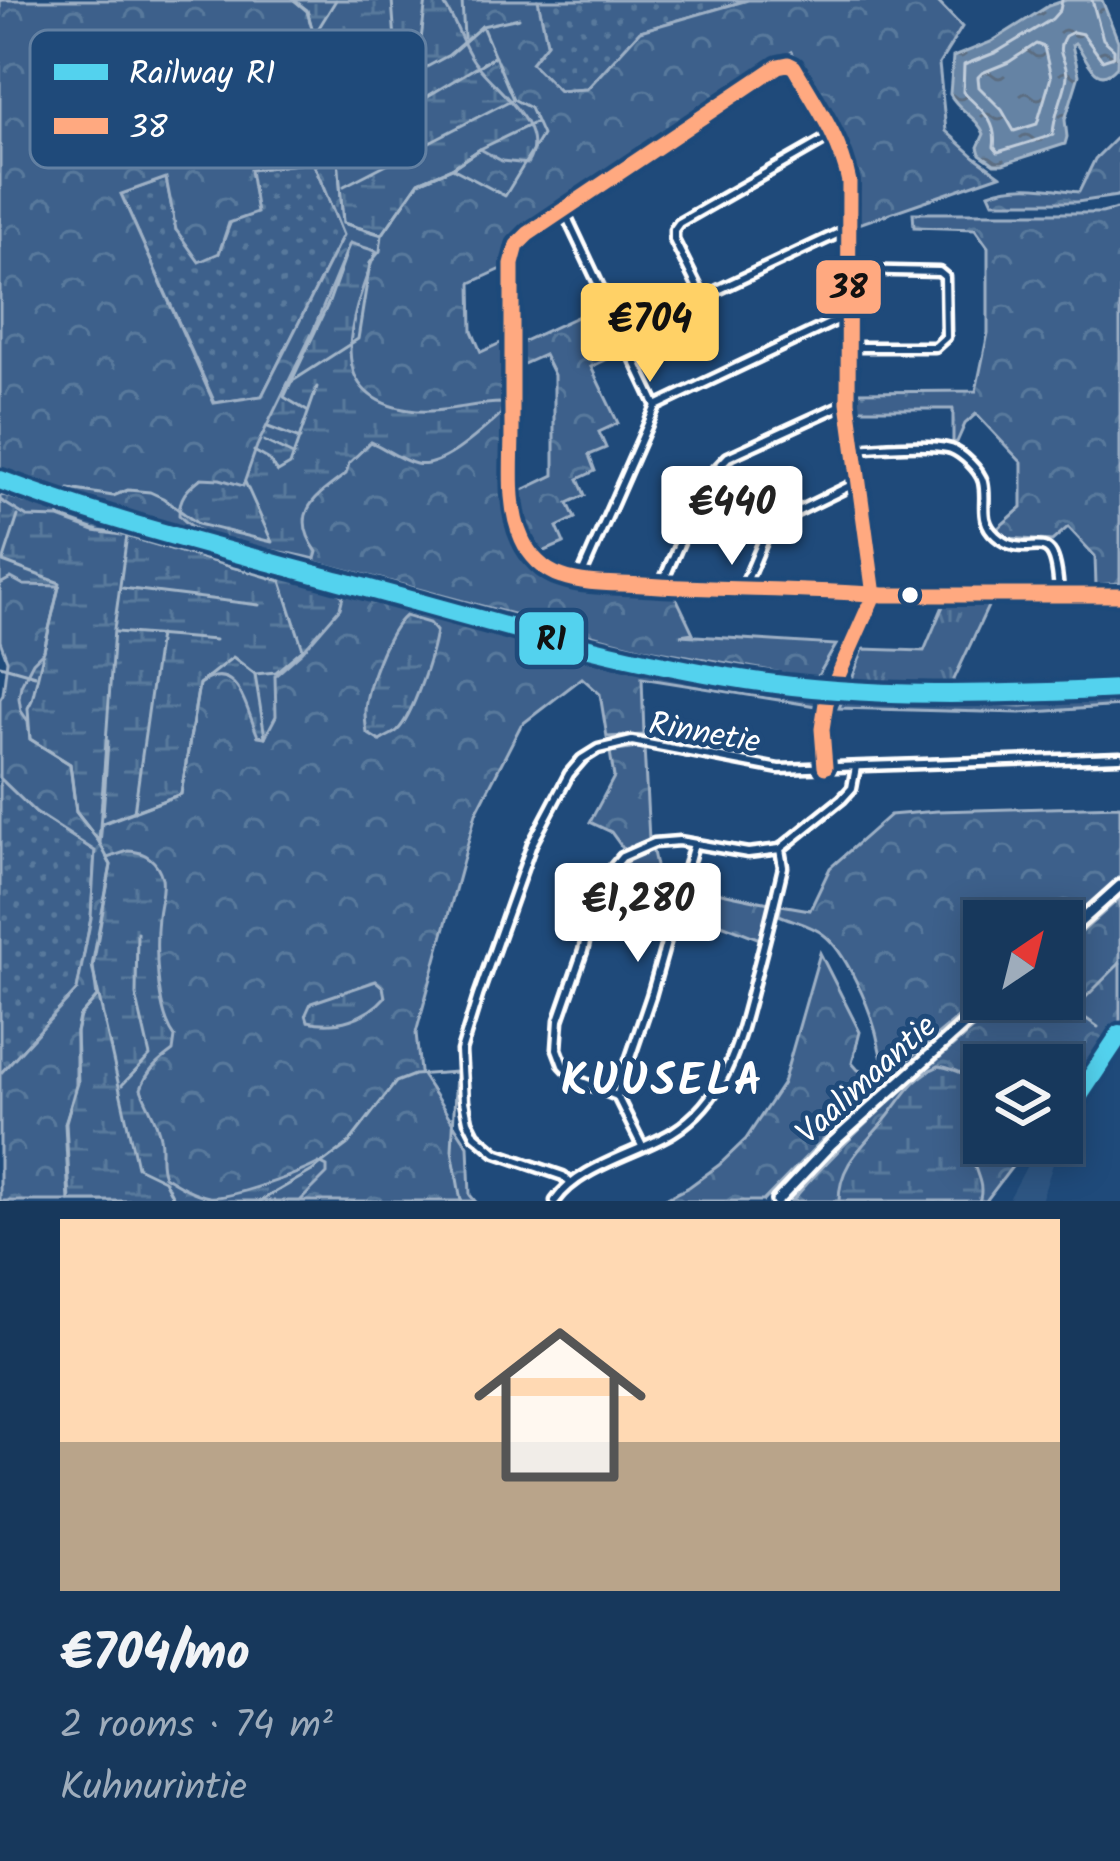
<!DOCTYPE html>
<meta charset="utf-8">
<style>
:root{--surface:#17385c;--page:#244365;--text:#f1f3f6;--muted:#9eacbb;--line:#365272;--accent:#ffd166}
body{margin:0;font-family:Kalam,sans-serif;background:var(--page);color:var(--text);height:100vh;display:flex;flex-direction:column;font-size:45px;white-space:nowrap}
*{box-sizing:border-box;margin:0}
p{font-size:39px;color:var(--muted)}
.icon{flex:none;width:66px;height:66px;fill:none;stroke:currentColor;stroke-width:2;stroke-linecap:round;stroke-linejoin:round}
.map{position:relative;height:1201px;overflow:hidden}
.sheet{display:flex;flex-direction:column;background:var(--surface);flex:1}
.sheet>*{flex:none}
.needle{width:78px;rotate:35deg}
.fabs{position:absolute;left:963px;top:900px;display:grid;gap:24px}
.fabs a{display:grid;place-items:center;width:120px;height:120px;border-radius:0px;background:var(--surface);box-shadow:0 6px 30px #0003,0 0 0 3px var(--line);font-size:60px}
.price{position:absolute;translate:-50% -102px;padding:0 27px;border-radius:12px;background:#fff;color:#222;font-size:39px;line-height:78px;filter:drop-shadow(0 3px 6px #0008)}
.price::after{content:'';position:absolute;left:50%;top:72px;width:36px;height:27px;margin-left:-18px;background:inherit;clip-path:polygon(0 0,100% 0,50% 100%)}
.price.current{background:var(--accent);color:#111}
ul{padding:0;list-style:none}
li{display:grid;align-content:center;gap:24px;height:636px;padding:0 60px}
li+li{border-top:3px solid var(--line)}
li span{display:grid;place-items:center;height:372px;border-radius:0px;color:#555}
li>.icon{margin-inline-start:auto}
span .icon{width:216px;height:216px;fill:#fffc;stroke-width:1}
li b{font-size:51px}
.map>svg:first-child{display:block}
</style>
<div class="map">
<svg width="1120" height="1201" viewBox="0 0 1120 1201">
<defs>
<pattern id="grass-dots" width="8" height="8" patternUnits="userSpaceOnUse" patternTransform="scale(3)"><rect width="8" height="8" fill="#3c618b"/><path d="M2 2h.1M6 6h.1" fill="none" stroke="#59799c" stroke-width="1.8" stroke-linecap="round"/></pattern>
<pattern id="forest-crowns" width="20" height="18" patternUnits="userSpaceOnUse" patternTransform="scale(3)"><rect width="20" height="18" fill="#3c618b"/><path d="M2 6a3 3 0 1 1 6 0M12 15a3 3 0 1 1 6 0" fill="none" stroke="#59799c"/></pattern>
<pattern id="wetland-marsh" width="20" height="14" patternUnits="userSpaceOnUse" patternTransform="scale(3)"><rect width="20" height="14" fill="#3c618b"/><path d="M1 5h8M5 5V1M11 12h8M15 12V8" fill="none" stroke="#59799c"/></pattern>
<pattern id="park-tufts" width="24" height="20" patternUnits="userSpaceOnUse" patternTransform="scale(3)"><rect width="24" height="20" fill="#3c618b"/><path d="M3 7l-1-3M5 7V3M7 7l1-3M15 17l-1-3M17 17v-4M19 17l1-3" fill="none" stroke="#59799c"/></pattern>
<pattern id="water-ripples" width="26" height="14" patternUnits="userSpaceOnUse" patternTransform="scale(3)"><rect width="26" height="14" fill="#6583a4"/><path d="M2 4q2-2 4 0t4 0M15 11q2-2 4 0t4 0" fill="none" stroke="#5b6d81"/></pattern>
</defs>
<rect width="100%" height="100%" fill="#1f4a7a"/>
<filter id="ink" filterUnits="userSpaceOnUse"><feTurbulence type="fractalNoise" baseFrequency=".00833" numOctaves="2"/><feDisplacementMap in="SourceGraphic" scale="24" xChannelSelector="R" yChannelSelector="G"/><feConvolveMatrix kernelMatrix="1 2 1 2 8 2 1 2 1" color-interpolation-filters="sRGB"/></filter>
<g filter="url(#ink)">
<g fill="#2e5683">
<path d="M0,468L105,506L643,648L816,679L851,682L951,686L1120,679V698L1022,706L887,702L785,694L659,672L563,650L100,526L0,494Z"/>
<path d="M1120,1021V1048L1075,1120L1054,1161L1041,1201H1008L1039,1143H1062V1101Z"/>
</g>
<g fill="url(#grass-dots)" stroke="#9eb0c5" stroke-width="3">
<path d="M538,0H748L640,31L587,89L559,91L531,63L547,42Z"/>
<path d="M313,162L343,235L262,396L215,403L121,194L166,178L176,230L219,253L250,170Z"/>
<path d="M0,778L36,813L95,851L91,918L77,990L0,1074Z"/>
</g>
<g fill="url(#forest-crowns)" stroke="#9eb0c5" stroke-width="3" fill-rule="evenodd">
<path d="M0,0H538L547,43L531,63L559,91L587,89L640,31L748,0H936L962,27L939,64L946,131L975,157L1000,175L856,225L852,164L835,128L792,52L516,237L506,267L471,283L472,331L481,352L507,340L504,487L516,549L543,578L676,597L693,633L680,635L836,645L816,679L643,648L607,639L105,506L0,468ZM313,162L343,235L262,396L214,403L121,194L166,178L176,230L199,262L219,253L229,223L257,213L250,170Z"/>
<path d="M1120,134V194L1117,196L1077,202H993L989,193C1019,182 1047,188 1079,192L1095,159Z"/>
<path d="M1120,208V583L1096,585L1095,556L1068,527L1052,541L1007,538L997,529L1022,507V463L976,414L965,424L957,442L953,443V409H857L855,392L976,391L988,333V247L975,229L914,227L913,213H1102Z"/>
<path d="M603,305L624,351L591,367L618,423L599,432L606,448L589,455L595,471L578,479L585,495L568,503L575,518L557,527L564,543L538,554L523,528L519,492L554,475V375L544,355L519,366L518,344Z"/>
<path d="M0,494C122,533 247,564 371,598C518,638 665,680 818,698L816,706L642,678L644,735L607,737L600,694L582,678L521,725L476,813L416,1033L420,1072L468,1146L470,1195L475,1201H0V1074L77,990L91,918L95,851L36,813L0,778V699L3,694L7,660L0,641Z"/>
<path d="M1120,698V706L1020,713L839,708L843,699L1022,706Z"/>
<path d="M644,747L649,839L624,850L611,832L590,822L614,777L610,752Z"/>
<path d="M1120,806V877L1062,929V921H984V996L891,1074C879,1062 880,1045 875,1029C868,1004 845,951 824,935C812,925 793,921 779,915L781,905L810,910L830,868L890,815L937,811Z"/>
<path d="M652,847L659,880L769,903L760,939L608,880L632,857Z"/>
<path d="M1120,898V1021L1062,1101V1065H984V1143H1030L986,1201H792C855,1126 934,1064 1007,999H1062V950Z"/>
<path d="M820,953L860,1032L852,1063L858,1070L874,1074L877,1084L763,1201H661L689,1187L719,1165L746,1139L783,1083Z"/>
</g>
<g fill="url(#wetland-marsh)" stroke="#9eb0c5" stroke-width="3">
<path d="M294,0H441C456,19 460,41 473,60C491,87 552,126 527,164L502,161L480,149L452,168L419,182L382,235L343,223L334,107L307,11Z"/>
<path d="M350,243L376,251C355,309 317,396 409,410C439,415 471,403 502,403L501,414C483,430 441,470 416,464C400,460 385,448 371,442L349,463L346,474C317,496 288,512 317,552L315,559C275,547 207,548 179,515C179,497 187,489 201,478L220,479L243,486L257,446L311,336Z"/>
<path d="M0,500L27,517L59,518L94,531L128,536L235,568L329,587L343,596L340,608L302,652L275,676L276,716L265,737L258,736C246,710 238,657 199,684L181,794L102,823L100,843L76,812L70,764L30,739L28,721L21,711L19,698L21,685L33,662L44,651L59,586L24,585L11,578L0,584Z"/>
<path d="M405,616L429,623L436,631C433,653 413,716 397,731C395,733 382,739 380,741L367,733C366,726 365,720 365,713C365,689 387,631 405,616Z"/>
<path d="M128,851C145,851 158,861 162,878C164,890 159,904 158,916C155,947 156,1012 175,1037L173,1051C158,1062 147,1071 141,1089C147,1106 157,1119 160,1137C163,1151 158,1162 164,1176C177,1184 193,1194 209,1197C228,1200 301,1173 319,1163L327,1167V1174L300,1201H70L66,1122L76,1085V1033L80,1016L97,997L93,966L111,865L107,858Z"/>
<path d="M376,981L383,987L385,997C367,1018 336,1028 308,1021L306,1014L311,1003Z"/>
<path d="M939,1066C999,1077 969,1113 972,1154C973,1171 986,1184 979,1201H839C839,1164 863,1146 885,1120C903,1098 912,1077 939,1066Z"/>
</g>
<path fill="url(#park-tufts)" stroke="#9eb0c5" stroke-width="3" d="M946,599L991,600L951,686L851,682L863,649L924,651Z"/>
<path fill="url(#water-ripples)" stroke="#a3b5c8" stroke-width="3" d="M1066,0H1102L1118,41L1117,66C1095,91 1088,57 1075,43L1072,45L1079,75L1065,120L1067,137L1065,144L1003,164H994L980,154L978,147L984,134C978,118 958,110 950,94L953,57L991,42L1048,6Z"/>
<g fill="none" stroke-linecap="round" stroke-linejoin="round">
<g stroke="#c1cddb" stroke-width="3">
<path d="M1062,0L1060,10L1052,19L997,52L964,65L963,92C980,109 998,120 994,147L998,152L1053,135C1053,113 1067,90 1067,75C1066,56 1054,54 1065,36L1073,32L1083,34L1102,60L1114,56V49L1103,39L1092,0"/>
<path d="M1036,44L1044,47L1051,77L1037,124L1014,131L1002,110L979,87L978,77L982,73L1009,62Z"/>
</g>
<g stroke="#a3b5c8" stroke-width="3">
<path d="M294,0L307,10L334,107L343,223L381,234"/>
<path d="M392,0L398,81"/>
<path d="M462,0L464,38"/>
<path d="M315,34L336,0"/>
<path d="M417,71L426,0"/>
<path d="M336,116L449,55L482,26L519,18"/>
<path d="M339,149L495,56"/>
<path d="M454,169L505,196L542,135L530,108L513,99L482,26"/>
<path d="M344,186L511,100"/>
<path d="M288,384L358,339L370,263L380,251L382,235L419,182L452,168L480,149L536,122"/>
<path d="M307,411L284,397L329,302L346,254"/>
<path d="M268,427L300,439"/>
<path d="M264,441L293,455"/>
<path d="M254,451L268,459L278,472L290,465L317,387"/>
<path d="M18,516L3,562L60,583L32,700L28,708L30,739L70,764L76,812L98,840"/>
<path d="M129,537L281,581L303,649L276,672L255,674"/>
<path d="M122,588L259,605"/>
<path d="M116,632L215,640"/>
<path d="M0,665L35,675"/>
<path d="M134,812L159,635"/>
<path d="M103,815L108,741"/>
<path d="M104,823L181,794L199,684L233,657L255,674L265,737"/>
<path d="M1058,999L1098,1027"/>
<path d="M1073,1010L1120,963"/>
<path d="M122,1085L150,1056L136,995L137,932"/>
<path d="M69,1201L65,1123L78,1083L76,1032L79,1017L97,997"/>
<path d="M175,1201L164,1180L137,1167L92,966L111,865L99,842L114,629L127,535L98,531L59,517L69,489L113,496L128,490L150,492L163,498L198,524L272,542L245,482"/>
<path d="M260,1201L312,1171L348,1144L396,1082L414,1075L456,1072L452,1150L461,1201"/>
</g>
<g stroke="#fff" stroke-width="15">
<g id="minor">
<path d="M564,211L656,406"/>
<path d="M703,298L674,240V230L679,223L833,135"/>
<path d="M622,335L839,233L848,232"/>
<path d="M849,347H935L946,337L945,277L939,272L849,270"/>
<path d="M855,449C877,447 932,443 951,449C962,453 980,470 983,482C988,503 977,519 996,536C1031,567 1056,513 1059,596"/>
<path d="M579,581L656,406L848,315"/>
<path d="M661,586L707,479L728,457L848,402"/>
<path d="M743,589L765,537L776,522L860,481"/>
<path d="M825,767L822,729L826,703L874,595L848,402L849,182C841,140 815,103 794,67L788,64L778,66L528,234L517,245L512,264C512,319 512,374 512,430C512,464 507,507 522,539C529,555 544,571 561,576C586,585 617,583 643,585C723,590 803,589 883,595H1120"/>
<path d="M617,1096L651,996L694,844"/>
<path d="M642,1146L617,1096L577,1080L563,1065L557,1049L559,1020L583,951L599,884L622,857L654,843L679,841L748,853L780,849"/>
<path d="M570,1183L563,1176L496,1153L475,1135L468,1121L464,1101L461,1051L478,996L532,844L569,774L582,759L598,749L632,741L779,769L1120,757"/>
<path d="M555,1201C579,1166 637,1154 673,1132C727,1098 739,1041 754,983C764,945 774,906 783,867L780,849L842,799L852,788L856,767"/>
</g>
</g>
<g stroke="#fff" stroke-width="18">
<g id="major">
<path d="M1062,938L1120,886"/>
<path d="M777,1201L831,1144L993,999"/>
</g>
</g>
<use href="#minor" stroke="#1f4a7a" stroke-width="6"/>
<use href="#major" stroke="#1f4a7a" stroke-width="9"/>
<g stroke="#1f4a7a" stroke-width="24">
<path id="bus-1" d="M825,767L822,729L826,703L874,595L848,402L849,182C841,140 815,103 794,67L788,64L778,66L528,234L517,245L512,264C512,319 512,374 512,430C512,464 507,507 522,539C529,555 544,571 561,576C586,585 617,583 643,585C723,590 803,589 883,595H1120"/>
</g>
<use href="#bus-1" stroke="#ffa980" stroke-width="15"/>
<g stroke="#1f4a7a" stroke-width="27">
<g id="rail-1">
<path d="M0,480C111,522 226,550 340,581C475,617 609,659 747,680C871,699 995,695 1120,689"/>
<path d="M1062,1121L1120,1034"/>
</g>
</g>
<use href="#rail-1" stroke="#53d2ee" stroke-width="18"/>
</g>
</g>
<circle fill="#fff" stroke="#1f4a7a" stroke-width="4.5" cx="910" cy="595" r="10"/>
<g text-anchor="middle" stroke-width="10" stroke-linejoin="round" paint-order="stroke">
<g font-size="33" fill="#fff" stroke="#1f4a7a">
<text transform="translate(705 731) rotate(10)" y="12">Rinnetie</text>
<text transform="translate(865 1078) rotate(-42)" y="12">Vaalimaantie</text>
</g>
<g font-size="45" font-weight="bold" letter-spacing="3" fill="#fff" stroke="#1f4a7a">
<text x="663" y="1095">KUUSELA</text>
</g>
</g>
<rect x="30" y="30" width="396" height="138" rx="18" fill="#1f4a7a" stroke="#6280a2" stroke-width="3"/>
<rect x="54" y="64" width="54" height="16" fill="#53d2ee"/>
<rect x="54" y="118" width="54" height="16" fill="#ffa980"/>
<g font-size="33" fill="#fff">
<text x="129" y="84">Railway R1</text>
<text x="129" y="138">38</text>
</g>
<g stroke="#1f4a7a" stroke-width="4.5">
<rect x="814" y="258" width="69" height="58" rx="12" fill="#ffa980"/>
<rect x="517" y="610" width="69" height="57" rx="12" fill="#53d2ee"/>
</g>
<g font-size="33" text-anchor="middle" font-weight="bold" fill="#111">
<text x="849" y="298">38</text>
<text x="551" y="650">R1</text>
</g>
</svg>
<div class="fabs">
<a><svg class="needle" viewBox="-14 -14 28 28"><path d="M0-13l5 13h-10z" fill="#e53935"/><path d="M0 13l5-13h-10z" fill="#9eacbb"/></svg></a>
<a><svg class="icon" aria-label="layers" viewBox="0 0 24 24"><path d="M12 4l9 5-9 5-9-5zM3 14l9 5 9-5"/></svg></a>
</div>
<b class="price current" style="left:650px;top:385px">€704</b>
<b class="price" style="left:732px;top:568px">€440</b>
<b class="price" style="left:638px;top:965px">€1,280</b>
</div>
<section class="sheet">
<ul>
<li><span style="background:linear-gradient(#ffd9b3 60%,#b9a48a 0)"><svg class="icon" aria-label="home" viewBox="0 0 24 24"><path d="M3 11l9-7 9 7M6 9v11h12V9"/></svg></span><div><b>€704/mo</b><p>2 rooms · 74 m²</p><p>Kuhnurintie</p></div></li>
</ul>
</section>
